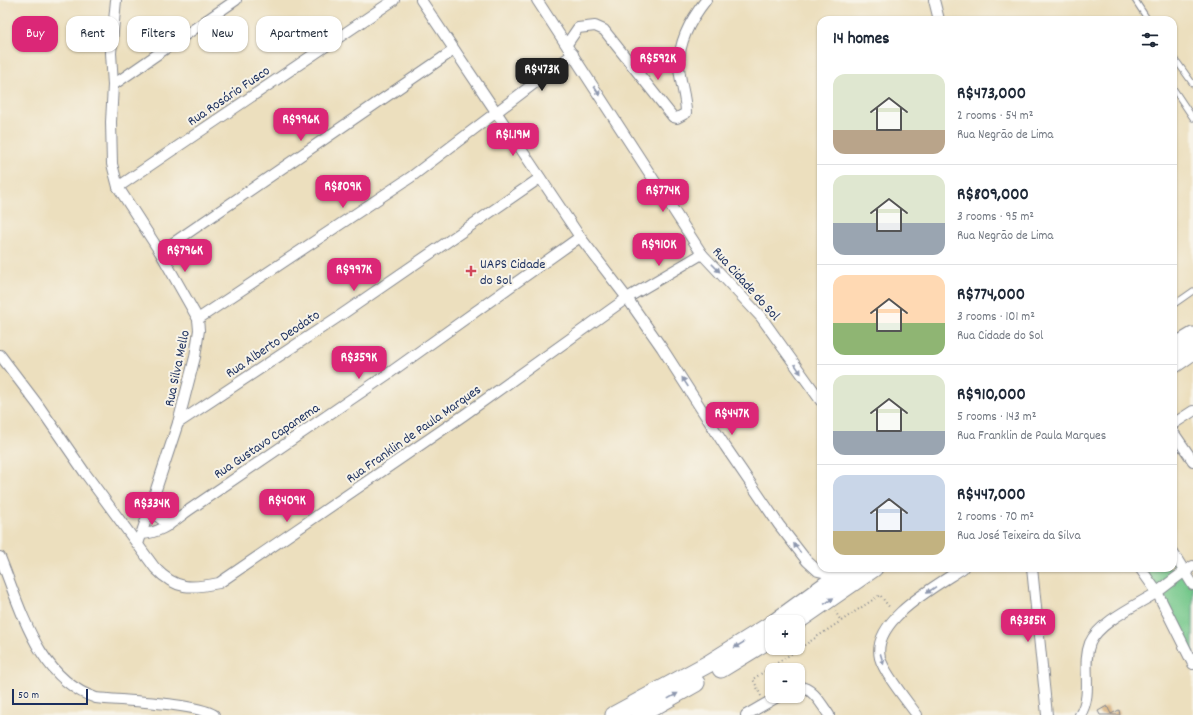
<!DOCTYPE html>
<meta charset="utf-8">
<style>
:root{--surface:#fff;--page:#f6f6f7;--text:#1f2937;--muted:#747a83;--line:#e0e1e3;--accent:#db2777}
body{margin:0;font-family:Dekko,sans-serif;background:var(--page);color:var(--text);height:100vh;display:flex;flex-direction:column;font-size:15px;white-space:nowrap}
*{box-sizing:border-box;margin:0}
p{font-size:13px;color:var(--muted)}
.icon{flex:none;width:22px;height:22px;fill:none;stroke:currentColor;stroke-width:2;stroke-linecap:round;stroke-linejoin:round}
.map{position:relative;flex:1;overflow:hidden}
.side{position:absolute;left:817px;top:16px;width:360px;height:556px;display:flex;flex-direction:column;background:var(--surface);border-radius:12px;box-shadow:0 1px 3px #0004}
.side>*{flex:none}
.banner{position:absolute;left:12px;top:16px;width:380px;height:36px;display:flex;gap:8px}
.tools{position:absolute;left:765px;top:615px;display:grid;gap:8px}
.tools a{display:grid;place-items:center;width:40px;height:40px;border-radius:8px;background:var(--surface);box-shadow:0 1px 3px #0004;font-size:20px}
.scale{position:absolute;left:12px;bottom:10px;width:76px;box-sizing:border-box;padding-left:4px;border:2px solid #1b2f5e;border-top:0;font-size:11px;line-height:14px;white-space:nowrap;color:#1b2f5e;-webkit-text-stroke:3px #f7f3e8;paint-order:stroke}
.price{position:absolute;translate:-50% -34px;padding:0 9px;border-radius:8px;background:var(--accent);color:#fff;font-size:13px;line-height:26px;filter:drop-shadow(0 1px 2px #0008)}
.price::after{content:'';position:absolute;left:50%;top:24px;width:12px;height:9px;margin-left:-6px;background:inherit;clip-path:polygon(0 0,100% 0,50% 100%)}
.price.on{background:#222;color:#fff}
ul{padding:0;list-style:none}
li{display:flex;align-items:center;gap:12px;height:100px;padding:0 16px}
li+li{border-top:1px solid var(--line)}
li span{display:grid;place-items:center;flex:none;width:112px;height:80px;border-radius:12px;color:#555}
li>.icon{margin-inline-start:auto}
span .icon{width:48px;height:48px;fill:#fffc;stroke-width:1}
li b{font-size:17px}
h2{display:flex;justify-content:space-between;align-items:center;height:48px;padding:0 16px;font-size:17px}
.pill{padding:0 14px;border-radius:12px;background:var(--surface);box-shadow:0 1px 3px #0004;font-size:14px;line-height:36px}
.pill.on{background:var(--accent);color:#fff}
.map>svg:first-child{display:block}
</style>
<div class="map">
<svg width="1193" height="715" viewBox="0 0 1193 715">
<rect width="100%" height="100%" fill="#f7f3e8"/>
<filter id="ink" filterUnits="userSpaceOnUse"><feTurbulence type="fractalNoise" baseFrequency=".025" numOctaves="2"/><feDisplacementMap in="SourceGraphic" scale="8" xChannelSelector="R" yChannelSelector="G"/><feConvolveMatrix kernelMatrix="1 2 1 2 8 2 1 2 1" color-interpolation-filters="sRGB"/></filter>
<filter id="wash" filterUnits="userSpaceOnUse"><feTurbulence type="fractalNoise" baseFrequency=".012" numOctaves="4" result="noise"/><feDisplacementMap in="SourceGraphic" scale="16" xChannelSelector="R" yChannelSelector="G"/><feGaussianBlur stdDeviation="0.9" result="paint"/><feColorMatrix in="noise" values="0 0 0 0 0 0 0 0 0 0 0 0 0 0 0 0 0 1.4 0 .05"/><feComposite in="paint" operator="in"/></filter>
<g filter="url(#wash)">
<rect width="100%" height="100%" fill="#ecdfbe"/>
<path fill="#73c78a" stroke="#477b74" d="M1173,556L1193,586V653L1144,568H1173Z"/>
<g id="blocks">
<path fill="#cf9e60" d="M1107,706L1111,714L1119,710L1120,715H1100L1098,711Z"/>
</g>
</g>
<g filter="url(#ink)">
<use href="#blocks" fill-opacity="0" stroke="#84878e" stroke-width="1"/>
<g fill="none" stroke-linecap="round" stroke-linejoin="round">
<g stroke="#84878e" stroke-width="7">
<g id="lane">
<path d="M1135,0L1148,20"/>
<path d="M1173,56L1193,84"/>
<path d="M1173,88L1193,118"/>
<path d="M1173,305L1193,291"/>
</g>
</g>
<g stroke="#84878e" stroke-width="12">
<g id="street">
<path d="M116,0L111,53L113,85L111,122L112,164L118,187L160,252L198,319L199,330L195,357L178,423L138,544"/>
<path d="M421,0L580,237L627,298L662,348L725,446L779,525L807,561L818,571L839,576"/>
<path d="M537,0L702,254L761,317L821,401"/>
<path d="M934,0L939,20"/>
<path d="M567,44L578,28L595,26L604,30L673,117L677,118L686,113C686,97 680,82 679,67C678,42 691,19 706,0"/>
<path d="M113,85L236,0"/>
<path d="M118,187L394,0"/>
<path d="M160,252L454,50"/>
<path d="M198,319L411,177L573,54"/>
<path d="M0,355L38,405L85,473L155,568C176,590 191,589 219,583L464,415L627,298L702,254"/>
<path d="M178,423L344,313L540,178"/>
<path d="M1173,424L1193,411"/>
<path d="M1173,432L1193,461"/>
<path d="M148,509L169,525"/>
<path d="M141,534C162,533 172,522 189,510L388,374L580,237"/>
<path d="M1173,553L1193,585"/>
<path d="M0,557C21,609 38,679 96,698C123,701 194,703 214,715"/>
<path d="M1032,568L1047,715"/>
<path d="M1140,568L1157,592L1193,664"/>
<path d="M798,687C812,686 822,705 829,715"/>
<path d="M746,715L779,696"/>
<path d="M917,715C907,701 884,673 880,658C871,620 938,585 963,568"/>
<path d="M1080,715C1094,693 1081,666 1090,643C1099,622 1137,605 1156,593C1168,584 1180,574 1193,566"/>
</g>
</g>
<g stroke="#84878e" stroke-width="19">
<g id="highway">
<path d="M1173,348L1193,336"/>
<path d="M1173,365L1193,351"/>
<path d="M775,622L849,568"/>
<path d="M796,622L874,568"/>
<path d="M721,669L770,639"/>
<path d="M614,715L708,664L772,624"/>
<path d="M639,715L696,683"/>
</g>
</g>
<g stroke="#84878e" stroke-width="2" stroke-dasharray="1 3" stroke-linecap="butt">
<path d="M835,611L841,621L880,595L890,608"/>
<path d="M761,696L753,679L841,621"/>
</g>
<use href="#lane" stroke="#fff" stroke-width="5"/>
<use href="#street" stroke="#fff" stroke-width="10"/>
<use href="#highway" stroke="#fff" stroke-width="17"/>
</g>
<defs><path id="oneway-solid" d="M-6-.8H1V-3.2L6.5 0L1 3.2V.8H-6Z"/></defs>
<g fill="#8d97ae">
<use href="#oneway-solid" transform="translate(597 91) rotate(57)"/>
<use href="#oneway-solid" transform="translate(716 268) rotate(46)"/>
<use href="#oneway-solid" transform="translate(798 369) rotate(56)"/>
<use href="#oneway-solid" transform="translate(685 382) rotate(-123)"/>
<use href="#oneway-solid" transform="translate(797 548) rotate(-127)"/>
<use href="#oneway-solid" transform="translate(931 590) rotate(146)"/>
<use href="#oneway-solid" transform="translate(829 601) rotate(-35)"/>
<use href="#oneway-solid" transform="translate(739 645) rotate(149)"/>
<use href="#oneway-solid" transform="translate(882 659) rotate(73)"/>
<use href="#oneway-solid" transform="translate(673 696) rotate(-29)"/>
</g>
</g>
<path fill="#d1495b" stroke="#f7f3e8" stroke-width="1.5" d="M469 265h4v4h4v4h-4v4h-4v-4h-4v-4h4z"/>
<g text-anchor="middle" stroke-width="4" stroke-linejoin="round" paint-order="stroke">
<g font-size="14" fill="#1b2f5e" stroke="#f7f3e8">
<text transform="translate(228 95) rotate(-34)" y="5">Rua Rosário Fusco</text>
<text transform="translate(747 283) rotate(48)" y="5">Rua Cidade do Sol</text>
<text transform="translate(272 343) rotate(-34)" y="5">Rua Alberto Deodato</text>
<text transform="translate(176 368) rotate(-78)" y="5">Rua Silva Mello</text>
<text transform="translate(413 433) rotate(-35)" y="5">Rua Franklin de Paula Marques</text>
<text transform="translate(266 440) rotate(-34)" y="5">Rua Gustavo Capanema</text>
</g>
<g font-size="14" fill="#1b2f5e" stroke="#f7f3e8" text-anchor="start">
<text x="480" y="268">UAPS Cidade<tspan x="480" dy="16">do Sol</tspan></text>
</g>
</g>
</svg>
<div class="tools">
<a>+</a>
<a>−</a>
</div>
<div class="scale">50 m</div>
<b class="price" style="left:658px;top:81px">R$592K</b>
<b class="price on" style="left:542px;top:92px">R$473K</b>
<b class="price" style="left:301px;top:142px">R$996K</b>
<b class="price" style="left:513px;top:157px">R$1.19M</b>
<b class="price" style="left:343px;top:209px">R$809K</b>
<b class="price" style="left:663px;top:213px">R$774K</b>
<b class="price" style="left:659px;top:267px">R$910K</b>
<b class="price" style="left:185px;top:273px">R$796K</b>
<b class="price" style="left:354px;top:292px">R$997K</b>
<b class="price" style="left:359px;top:380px">R$359K</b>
<b class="price" style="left:732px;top:436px">R$447K</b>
<b class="price" style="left:287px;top:523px">R$409K</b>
<b class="price" style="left:152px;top:526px">R$334K</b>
<b class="price" style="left:1028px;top:643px">R$385K</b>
<div class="banner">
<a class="pill on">Buy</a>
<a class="pill">Rent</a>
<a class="pill">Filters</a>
<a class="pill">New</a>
<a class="pill">Apartment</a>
</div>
<section class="side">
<h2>14 homes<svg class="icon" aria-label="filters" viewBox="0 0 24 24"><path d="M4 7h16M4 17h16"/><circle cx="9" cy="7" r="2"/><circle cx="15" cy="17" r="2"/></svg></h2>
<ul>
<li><span style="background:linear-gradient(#dfe7d0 70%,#b9a48a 0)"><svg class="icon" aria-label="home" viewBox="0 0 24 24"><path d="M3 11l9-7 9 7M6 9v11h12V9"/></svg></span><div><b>R$473,000</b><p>2 rooms · 54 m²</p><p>Rua Negrão de Lima</p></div></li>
<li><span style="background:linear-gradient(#dfe7d0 60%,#9aa5b1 0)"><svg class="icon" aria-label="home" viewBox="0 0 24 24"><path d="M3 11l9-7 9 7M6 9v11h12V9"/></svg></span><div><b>R$809,000</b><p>3 rooms · 95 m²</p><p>Rua Negrão de Lima</p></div></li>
<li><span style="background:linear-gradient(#ffd9b3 60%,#8fb573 0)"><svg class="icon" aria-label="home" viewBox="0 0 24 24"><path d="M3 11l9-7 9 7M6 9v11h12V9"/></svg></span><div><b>R$774,000</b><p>3 rooms · 101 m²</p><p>Rua Cidade do Sol</p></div></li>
<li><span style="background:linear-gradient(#dfe7d0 70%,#9aa5b1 0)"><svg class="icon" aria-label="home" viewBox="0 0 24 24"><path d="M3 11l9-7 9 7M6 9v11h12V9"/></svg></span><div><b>R$910,000</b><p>5 rooms · 143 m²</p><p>Rua Franklin de Paula Marques</p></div></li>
<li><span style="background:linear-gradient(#c9d6e8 70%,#c2b280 0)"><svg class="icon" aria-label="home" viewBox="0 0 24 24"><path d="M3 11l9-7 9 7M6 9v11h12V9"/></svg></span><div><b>R$447,000</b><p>2 rooms · 70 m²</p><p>Rua José Teixeira da Silva</p></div></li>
</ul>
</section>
</div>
